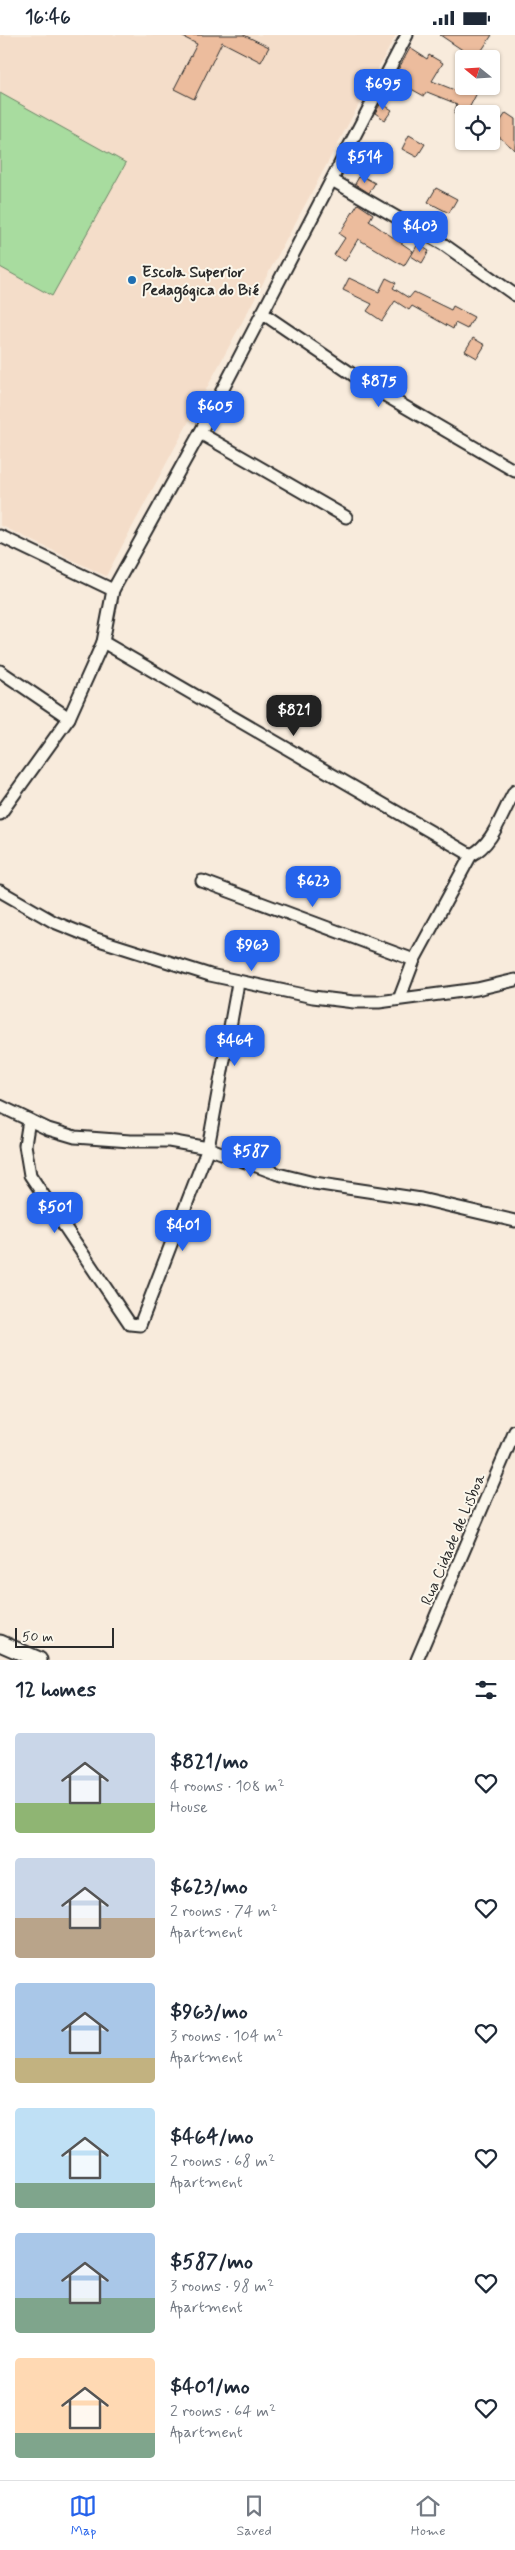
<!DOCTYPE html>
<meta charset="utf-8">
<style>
:root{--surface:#fff;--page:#f2f2f3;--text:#1f2937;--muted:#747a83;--line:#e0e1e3;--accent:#2563eb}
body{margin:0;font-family:Mynerve,sans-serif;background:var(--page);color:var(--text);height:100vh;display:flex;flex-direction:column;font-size:19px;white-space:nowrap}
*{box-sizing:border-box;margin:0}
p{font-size:16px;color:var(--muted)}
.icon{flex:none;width:28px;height:28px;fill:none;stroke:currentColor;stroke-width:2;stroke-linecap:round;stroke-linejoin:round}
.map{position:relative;height:1625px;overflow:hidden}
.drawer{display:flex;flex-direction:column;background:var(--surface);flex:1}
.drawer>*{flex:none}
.needle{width:32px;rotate:288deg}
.buttons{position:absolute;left:455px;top:15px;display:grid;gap:10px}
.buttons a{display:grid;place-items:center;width:45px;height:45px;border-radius:5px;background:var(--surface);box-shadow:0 1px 4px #0004;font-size:25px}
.scale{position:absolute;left:15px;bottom:12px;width:99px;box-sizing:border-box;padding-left:5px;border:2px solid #2b2b2b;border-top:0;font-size:14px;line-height:18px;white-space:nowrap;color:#2b2b2b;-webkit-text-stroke:4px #fbf7ec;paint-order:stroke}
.price{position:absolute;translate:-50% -42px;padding:0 11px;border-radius:10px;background:var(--accent);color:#fff;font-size:16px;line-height:32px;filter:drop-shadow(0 1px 2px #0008)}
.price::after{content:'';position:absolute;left:50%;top:30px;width:15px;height:11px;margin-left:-8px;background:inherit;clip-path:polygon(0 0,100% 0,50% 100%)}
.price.current{background:#222;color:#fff}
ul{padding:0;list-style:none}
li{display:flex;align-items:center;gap:15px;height:125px;padding:0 15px}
li span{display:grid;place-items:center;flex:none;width:140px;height:100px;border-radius:5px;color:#555}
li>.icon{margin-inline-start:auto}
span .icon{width:60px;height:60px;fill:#fffc;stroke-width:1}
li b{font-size:21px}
h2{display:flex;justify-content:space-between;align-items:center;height:60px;padding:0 15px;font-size:21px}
.status{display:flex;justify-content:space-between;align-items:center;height:35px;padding:0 25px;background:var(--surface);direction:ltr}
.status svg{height:14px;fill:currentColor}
.tabs{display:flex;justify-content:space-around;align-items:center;height:70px;border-top:1px solid var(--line);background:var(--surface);font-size:14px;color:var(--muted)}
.tabs a{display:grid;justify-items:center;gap:2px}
.tabs .current{color:var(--accent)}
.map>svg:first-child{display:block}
</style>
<div class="status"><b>16:46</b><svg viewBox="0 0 49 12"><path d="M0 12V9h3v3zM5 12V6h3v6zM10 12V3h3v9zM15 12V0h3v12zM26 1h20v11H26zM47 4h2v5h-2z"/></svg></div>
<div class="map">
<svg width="515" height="1625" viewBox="0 0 515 1625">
<rect width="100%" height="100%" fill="#f8ebdc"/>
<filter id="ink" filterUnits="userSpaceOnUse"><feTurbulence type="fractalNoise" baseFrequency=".02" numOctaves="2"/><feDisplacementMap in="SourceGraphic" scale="10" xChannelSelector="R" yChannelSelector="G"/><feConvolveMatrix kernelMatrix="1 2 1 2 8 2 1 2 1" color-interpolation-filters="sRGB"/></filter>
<g filter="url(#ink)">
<path fill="#f4ddc9" d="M0,0H396L106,541L0,490Z"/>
<path fill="#a8dc9f" stroke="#6a8465" d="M0,58L126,128L52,261L0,232Z"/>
<g fill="#ecbc9d" stroke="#2b2b2b">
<path d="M179,0H244L269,12L261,27L222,7L194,64L174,54L197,9Z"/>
<path d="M440,0H492L476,24Z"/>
<path d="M410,13L427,24L429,20L443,28L432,46L457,56L462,47L464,51H470L478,56L466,79H464V83L454,79L457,69L427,57L424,61L393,44Z"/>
<path d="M381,68L392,75L385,85L375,78Z"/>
<path d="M506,78L515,84V115L493,97Z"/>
<path d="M409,100L425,109L417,122L402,114Z"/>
<path d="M360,140L375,148L369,158L355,149Z"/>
<path d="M436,153L457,164L449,178L428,167Z"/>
<path d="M358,169L373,179L369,186L413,216L404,231L358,204L345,226L334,220L345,203L339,199Z"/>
<path d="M418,209L429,216L422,228L411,221Z"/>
<path d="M349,243L379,257L386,243L396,248L393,253L409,263L414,257L451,275L453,271L474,282L467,294L455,288L453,294L412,271L409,275L395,266L382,286L367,276L372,269L343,255Z"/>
<path d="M473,303L485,310L477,323L465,316Z"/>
</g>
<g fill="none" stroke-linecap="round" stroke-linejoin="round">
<g stroke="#2b2b2b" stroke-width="15">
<g id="minor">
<path d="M332,145L443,209L515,260"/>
<path d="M262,278L371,352L515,436"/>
<path d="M200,398L346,482"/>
<path d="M0,501L113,555"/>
<path d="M103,607L471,820"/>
<path d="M0,636L69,683"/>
<path d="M0,779L69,683L103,607L113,555L200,398L407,0"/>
<path d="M202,846L414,925"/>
<path d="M0,856L54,887L96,904L210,940L313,962L354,967H379L477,954L515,945"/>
<path d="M400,962L414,925L471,820C494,809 502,777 515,756"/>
<path d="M0,1071L48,1094L75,1102L130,1106H169L208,1113L278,1139L314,1148L421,1164L515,1186"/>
<path d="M29,1085L25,1110L30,1140L130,1289L140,1290L208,1113L238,948"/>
<path d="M417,1625L515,1396"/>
</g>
</g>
<g stroke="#2b2b2b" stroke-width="19">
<path id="tertiary" d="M0,1608L39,1625"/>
</g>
<use href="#minor" stroke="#fbf7ec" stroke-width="11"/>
<use href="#tertiary" stroke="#fbf7ec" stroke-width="15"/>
</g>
</g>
<circle fill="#1f6fb2" stroke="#fbf7ec" stroke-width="2" cx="132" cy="245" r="5"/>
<g text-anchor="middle" stroke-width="4" stroke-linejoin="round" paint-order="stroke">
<g font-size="16" font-weight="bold" fill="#2b2b2b" stroke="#fbf7ec" text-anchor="start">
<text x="142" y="242">Escola Superior<tspan x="142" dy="18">Pedagógica do Bié</tspan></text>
</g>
<g font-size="16" fill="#2b2b2b" stroke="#fbf7ec">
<text transform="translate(452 1504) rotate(-67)" y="6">Rua Cidade de Lisboa</text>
</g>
</g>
</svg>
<div class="buttons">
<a><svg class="needle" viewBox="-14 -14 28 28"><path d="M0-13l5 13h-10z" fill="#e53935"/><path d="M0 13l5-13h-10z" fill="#747a83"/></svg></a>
<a><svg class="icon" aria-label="locate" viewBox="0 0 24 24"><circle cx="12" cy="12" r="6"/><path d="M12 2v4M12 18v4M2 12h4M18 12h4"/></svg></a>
</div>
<div class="scale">50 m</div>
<b class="price" style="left:383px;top:76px">$695</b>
<b class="price" style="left:365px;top:149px">$514</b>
<b class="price" style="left:420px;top:218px">$403</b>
<b class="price" style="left:379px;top:373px">$875</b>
<b class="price" style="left:215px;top:398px">$605</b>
<b class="price current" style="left:294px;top:702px">$821</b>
<b class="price" style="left:313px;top:873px">$623</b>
<b class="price" style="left:252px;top:937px">$963</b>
<b class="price" style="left:235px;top:1032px">$464</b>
<b class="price" style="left:251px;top:1143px">$587</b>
<b class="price" style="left:55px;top:1199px">$501</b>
<b class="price" style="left:183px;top:1217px">$401</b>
</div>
<section class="drawer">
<h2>12 homes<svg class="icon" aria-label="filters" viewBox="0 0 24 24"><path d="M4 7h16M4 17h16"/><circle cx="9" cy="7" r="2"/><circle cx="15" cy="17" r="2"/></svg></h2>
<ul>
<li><span style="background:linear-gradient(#c9d6e8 70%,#8fb573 0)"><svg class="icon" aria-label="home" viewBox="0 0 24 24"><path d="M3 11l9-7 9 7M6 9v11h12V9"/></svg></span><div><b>$821/mo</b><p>4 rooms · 108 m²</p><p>House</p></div><svg class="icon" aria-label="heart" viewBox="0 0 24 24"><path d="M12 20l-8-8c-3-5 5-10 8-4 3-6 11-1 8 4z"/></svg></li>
<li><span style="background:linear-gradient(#c9d6e8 60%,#b9a48a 0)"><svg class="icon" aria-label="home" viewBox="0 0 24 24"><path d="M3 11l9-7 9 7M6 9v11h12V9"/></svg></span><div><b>$623/mo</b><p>2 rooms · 74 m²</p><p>Apartment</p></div><svg class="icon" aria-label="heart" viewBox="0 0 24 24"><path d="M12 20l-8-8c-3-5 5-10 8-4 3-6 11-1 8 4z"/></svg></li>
<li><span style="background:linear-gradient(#a9c7e8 75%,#c2b280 0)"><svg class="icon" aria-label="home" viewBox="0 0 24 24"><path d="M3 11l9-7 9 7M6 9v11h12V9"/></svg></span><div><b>$963/mo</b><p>3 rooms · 104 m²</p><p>Apartment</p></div><svg class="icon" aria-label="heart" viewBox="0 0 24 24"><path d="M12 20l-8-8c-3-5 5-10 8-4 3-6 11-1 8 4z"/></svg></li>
<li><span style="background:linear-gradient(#bfe0f5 75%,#7fa58c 0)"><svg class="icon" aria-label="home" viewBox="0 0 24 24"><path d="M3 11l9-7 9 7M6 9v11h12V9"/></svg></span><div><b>$464/mo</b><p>2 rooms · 68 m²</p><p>Apartment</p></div><svg class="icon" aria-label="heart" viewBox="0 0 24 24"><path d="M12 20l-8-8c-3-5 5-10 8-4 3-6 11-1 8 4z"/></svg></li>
<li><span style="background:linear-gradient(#a9c7e8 65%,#7fa58c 0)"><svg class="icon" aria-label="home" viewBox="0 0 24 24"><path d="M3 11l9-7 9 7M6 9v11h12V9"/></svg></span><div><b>$587/mo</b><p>3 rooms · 98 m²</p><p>Apartment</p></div><svg class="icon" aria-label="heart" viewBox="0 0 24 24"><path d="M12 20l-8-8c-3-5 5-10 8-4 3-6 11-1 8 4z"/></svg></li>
<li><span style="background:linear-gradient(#ffd9b3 75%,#7fa58c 0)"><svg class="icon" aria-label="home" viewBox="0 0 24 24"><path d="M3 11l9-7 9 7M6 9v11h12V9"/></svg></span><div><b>$401/mo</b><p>2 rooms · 64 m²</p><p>Apartment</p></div><svg class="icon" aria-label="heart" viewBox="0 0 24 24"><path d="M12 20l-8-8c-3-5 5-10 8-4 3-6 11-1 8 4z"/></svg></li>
</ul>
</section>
<nav class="tabs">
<a class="current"><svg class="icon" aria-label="map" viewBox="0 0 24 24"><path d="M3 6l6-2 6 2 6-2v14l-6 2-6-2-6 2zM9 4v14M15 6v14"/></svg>Map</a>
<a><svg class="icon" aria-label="saved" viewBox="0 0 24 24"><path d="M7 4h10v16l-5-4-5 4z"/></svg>Saved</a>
<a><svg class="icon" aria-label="home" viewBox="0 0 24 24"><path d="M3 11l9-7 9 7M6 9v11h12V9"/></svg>Home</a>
</nav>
